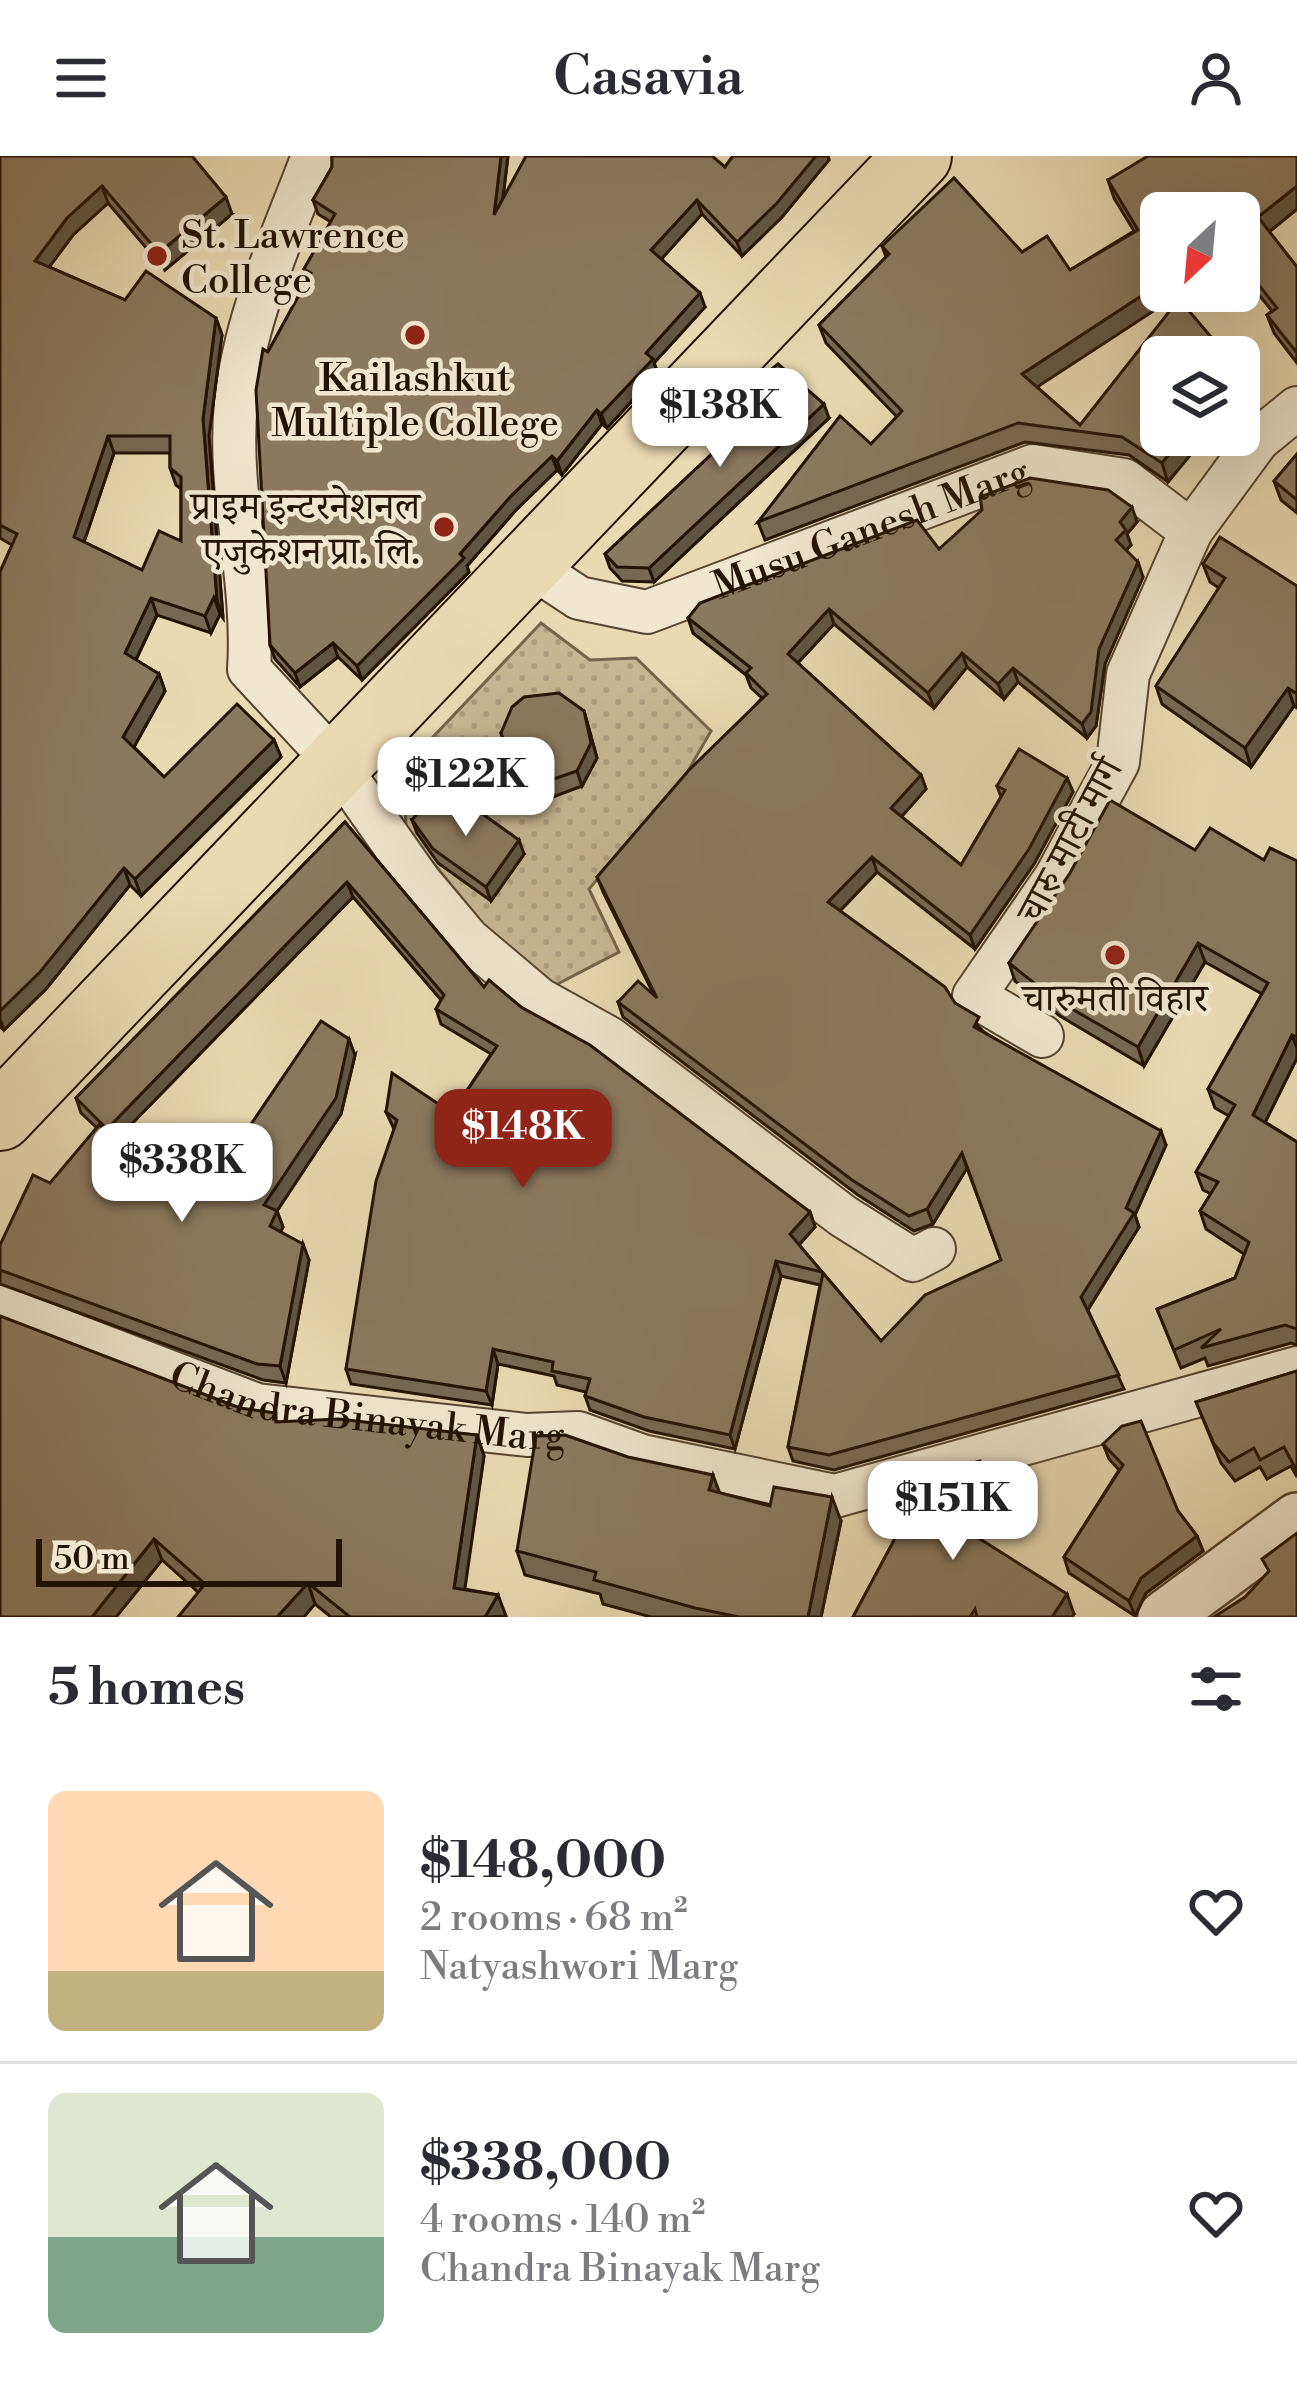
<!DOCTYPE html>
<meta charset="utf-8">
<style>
:root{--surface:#fff;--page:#f2f2f3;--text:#2b2b33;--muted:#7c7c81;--line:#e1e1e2;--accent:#8f2418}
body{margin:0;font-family:"Libre Bodoni","Noto Serif Devanagari",serif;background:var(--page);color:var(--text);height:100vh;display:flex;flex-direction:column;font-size:45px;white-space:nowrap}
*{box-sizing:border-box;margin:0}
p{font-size:39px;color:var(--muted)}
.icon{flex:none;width:66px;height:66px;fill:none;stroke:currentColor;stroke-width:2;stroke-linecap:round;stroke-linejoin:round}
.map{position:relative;height:1461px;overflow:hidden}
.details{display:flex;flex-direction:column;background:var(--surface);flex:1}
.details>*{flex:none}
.needle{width:78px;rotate:206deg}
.buttons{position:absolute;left:1140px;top:36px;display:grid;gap:24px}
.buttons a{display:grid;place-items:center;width:120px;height:120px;border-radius:18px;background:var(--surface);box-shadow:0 12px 48px #0002;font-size:60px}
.scale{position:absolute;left:36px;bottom:30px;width:306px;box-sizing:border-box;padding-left:12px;border:6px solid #241203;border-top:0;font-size:33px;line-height:42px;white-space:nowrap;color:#241203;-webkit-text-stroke:9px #f1e6ce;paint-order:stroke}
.price{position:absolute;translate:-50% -102px;padding:0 27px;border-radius:24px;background:#fff;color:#222;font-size:39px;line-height:78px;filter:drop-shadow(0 3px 6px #0008)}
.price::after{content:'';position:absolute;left:50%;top:72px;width:36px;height:27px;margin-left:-18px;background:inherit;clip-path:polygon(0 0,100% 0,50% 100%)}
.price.active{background:var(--accent);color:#fff}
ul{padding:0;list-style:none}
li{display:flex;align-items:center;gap:36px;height:300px;padding:0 48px}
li+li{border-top:3px solid var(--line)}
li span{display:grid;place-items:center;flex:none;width:336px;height:240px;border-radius:18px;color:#555}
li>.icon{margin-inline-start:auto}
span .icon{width:144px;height:144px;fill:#fffc;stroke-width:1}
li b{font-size:51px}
h2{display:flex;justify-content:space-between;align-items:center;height:144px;padding:0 48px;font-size:51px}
header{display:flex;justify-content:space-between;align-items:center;height:156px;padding:0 48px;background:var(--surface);font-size:54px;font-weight:600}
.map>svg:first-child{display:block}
</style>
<header><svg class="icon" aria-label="menu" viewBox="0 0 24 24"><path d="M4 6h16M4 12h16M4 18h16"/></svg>Casavia<svg class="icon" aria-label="person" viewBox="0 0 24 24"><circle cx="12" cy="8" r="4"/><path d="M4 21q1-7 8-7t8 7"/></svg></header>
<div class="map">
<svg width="1297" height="1461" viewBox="0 0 1297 1461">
<defs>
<pattern id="grass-dots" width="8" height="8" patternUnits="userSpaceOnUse" patternTransform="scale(3)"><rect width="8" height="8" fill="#c8b795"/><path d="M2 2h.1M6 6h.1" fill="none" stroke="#ac9c7f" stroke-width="1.8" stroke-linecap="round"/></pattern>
</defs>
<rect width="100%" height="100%" fill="#ead9b3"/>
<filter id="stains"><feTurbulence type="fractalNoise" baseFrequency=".00167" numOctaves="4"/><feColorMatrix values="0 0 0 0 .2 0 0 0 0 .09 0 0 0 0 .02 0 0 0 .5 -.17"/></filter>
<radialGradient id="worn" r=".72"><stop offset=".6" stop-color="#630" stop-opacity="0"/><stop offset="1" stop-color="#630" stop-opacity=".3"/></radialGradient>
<path fill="url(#grass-dots)" stroke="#76644c" stroke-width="3" d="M541,467L590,504L636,502L711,575L685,620L589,733L619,796L540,837L406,674L405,646L415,600Z"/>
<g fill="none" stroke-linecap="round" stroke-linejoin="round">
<g stroke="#56442f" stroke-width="46">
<g id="minor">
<path d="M313,0C283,80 245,160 236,246C227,335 255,424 249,513L337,608L420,726L468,783L539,843L609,882L843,1060L913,1104L934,1093"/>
<path id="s1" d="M526,407L579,442L647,456L1033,310L1124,324L1191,375L1258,284L1297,252"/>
<path d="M1042,880L974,840L1056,721L1118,606L1128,518L1191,375"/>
<path id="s2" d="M0,1151L257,1249L527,1279L578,1277L642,1300L835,1340L1297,1212"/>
</g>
</g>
<g stroke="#56442f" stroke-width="56">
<path id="tertiary" d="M1164,1461L1297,1363"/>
</g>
<g stroke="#241203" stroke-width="70">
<path id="trunk" d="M0,961L918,0"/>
</g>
<use href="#minor" stroke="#f1e6ce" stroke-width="42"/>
<use href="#tertiary" stroke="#f1e6ce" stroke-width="51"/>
<use href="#trunk" stroke="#ead9b3" stroke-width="66"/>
</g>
<g fill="#786852" stroke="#241203" stroke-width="3" fill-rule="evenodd">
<path d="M0,0L232,58L165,114L108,47L73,79L49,111L125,144L216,162L222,179L209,280L223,462L220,458L211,477L157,459L136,504L159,518L165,535L134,591L164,621L274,584L281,601L141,740L130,729L46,833L4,874L0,871V416L12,389L0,382ZM114,297H170V312L176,329L181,333V385L142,414L84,386Z"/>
<path d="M332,0H508L503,42L725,11L733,0H828L829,4L782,61L742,100L702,58L661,103L705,151L654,207L658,217L607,272L602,268L562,319L557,314L516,354L467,410L469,416L362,524L338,501L300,531L275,503L270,489L268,196L308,123L304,113L331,66L318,58L313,44L332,11Z"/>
<path d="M1108,24L1297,53L1269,76L1297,111V207L1274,177L1267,159L1272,155L1239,114V57L1037,231L1080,269L1202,283L1168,326L1129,299L1025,286L765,384L758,366L871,288L897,261L826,187L819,169L886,101L882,90L1022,96L1070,114L1134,75L1114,42Z"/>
<path d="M747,233L829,262L654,426L622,425L610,412L605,398L759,254L752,247Z"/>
<path d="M1297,298V357L1281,344L1274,325Z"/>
<path d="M1137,366L1127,378L1131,389L1126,394L1143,421L1105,508L1096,570L1087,582L1018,526L1004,543L967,511L934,552L834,468L798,507L921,619L926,633L901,661L961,709L1001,641L997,630L1067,622L1073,636L1034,708L975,793L877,716L840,755L955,847L984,876L1166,989L1135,1059L1139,1071L1088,1154L1124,1233L834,1314L793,1305L788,1291L820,1129L781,1120L735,1293L649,1275L590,1254L585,1240L586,1236L557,1229L554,1220L498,1208L492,1249L351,1228L346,1213L394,973L386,956L452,957L491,898L441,868L436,853L441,844L353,741L118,982L124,985L126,992L223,1037L355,899L341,958L277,1055L283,1071L280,1076L309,1104L286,1227L263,1224L0,1128V1089L97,972L81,957L76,942L345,666L484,831L521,851L810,1056L815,1071L799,1089L881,1185L1001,1104L967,1012L933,1068L914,1075L858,1039L623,861L618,846L654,839L603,736L597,721L762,542L751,532L746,519L693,477L688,462L939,393Z"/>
<path d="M1203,408L1297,430V552L1294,550L1251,611L1162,548L1156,530L1219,432L1210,426Z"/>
<path d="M584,555L597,602L582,630L553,641L523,637L501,577Z"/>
<path d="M412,664L524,698L491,745L438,707L417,677Z"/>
<path d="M1195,694L1264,704L1297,705V902L1265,966L1297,986V1189L1291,1187L1208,1210L1205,1202L1181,1212L1157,1153L1235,1122L1244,1098L1206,1073L1200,1055L1211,1038L1203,1034L1196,1016L1229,960L1215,952L1208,933L1262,838L1205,806L1144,910L1060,860L1015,825L1009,807Z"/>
<path d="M1297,1215V1321L1291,1310L1267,1323L1260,1311L1235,1325L1221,1307L1196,1246Z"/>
<path d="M280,1266L477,1279L484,1300L464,1433L498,1439L505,1461H331L315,1448L198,1436L162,1404L116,1461H0Z"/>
<path d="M1103,1288L1178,1355L1197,1380L1203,1395L1146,1437L1135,1460L1069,1417L1064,1401L1119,1314L1109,1303Z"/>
<path d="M929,1319L994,1336L1001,1355L964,1373L1074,1458L1072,1461H853Z"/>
<path d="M720,1337L841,1365L821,1461H651L603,1448L600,1438L525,1419L517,1395Z"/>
</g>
<g fill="#615542" stroke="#241203" stroke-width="3">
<path d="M501,0H508L499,73L494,59Z"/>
<path d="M816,0H828L829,4L782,61L742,100L737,86Z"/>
<path d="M102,30L108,47L73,79L41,122L35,105L67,62Z"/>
<path d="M1297,30V53L1264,80L1258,61Z"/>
<path d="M226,41L232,58L165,114L159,97Z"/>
<path d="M697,44L702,58L657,108L651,94Z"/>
<path d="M1161,127V135H1184L1028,237L1022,218Z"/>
<path d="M700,137L705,151L654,207L658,217L607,272L601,258L646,197Z"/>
<path d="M216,162L222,179L209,280L223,462L217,445L203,263Z"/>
<path d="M824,248L829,262L654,426L649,412Z"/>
<path d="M597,254L602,268L562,319L557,305Z"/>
<path d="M1184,279H1207L1168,326L1162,307Z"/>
<path d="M108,280L114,297L80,398L74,381Z"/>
<path d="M552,300L557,314L516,354L467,410L469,416L362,524L357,510L460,398L511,340Z"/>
<path d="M1132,351L1137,366L1127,378L1131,389L1121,399L1116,384L1120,366Z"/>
<path d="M1138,406L1143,421L1105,508L1096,570L1087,582L1082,568L1099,493Z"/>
<path d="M214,441L220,458L211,477L205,460Z"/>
<path d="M151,442L157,459L131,514L125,497Z"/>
<path d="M829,453L834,468L793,512L788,498Z"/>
<path d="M333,487L338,501L300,531L295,517Z"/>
<path d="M962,497L967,511L934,552L928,537Z"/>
<path d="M1013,512L1018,526L1004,543L998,528Z"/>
<path d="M159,518L165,535L130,598L123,581Z"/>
<path d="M1288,532L1294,550L1251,611L1245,592Z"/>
<path d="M584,555L597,602L582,630L577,615Z"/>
<path d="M274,584L281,601L141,740L135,723Z"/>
<path d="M921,619L926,633L896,667L891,652Z"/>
<path d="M1067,622L1073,636L1034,708L975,793L970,779Z"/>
<path d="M519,684L524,698L491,745L486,731Z"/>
<path d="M872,701L877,716L834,761L828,746Z"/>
<path d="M124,712L130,729L46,833L4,874L0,863V855Z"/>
<path d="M347,726L353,741L112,988L107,973Z"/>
<path d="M1198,787L1205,806L1144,910L1138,891Z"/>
<path d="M1292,879L1297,892V902L1260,977L1253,959Z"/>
<path d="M349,883L355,899L341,958L277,1055L283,1071L276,1086L264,1049Z"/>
<path d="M1161,975L1166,989L1135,1059L1139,1071L1087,1155L1081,1141L1126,1052Z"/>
<path d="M962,997L967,1012L933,1068L927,1053Z"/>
<path d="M810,1056L815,1071L795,1093L790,1078Z"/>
<path d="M303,1088L309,1104L286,1227L280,1210Z"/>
<path d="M776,1105L781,1120L735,1293L730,1279Z"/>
<path d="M493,1193L498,1208L492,1249L486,1235Z"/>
<path d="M477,1279L484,1300L462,1453L454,1432Z"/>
<path d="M713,1319L722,1343L709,1334Z"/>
<path d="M832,1341L841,1365L821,1461H808Z"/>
<path d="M1197,1380L1203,1395L1146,1437L1135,1460L1129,1445L1141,1422Z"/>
<path d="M154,1383L162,1404L116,1461H92Z"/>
<path d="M308,1427L315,1448L304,1461H277Z"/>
<path d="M1067,1438L1074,1458L1072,1461H1052Z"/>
<path d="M498,1439L506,1460L485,1461Z"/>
</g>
<g fill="#8b795f" stroke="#241203" stroke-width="3" fill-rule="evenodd">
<path d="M0,0H192L226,41L159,97L102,30L67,62L35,105L125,144L146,115L216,162L203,263L217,445L214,441L205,460L151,442L125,497L159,518L123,581L164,621L237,548L274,584L135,723L124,712L40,816L0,855V416L17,378L0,369ZM108,280H170V312L181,321V385L159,375L142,414L74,381Z"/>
<path d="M332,0H501L494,59L526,0H712L725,11L733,0H816L777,47L737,86L697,44L651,94L700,137L646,197L653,203L601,258L597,254L557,305L552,300L511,340L460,398L464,402L357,510L333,487L295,517L270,489L256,234L263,193L268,196L311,117L304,113L335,58L313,44L332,11Z"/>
<path d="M1148,0H1297V30L1258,61L1297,111V197L1267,159L1277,152L1239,104V57H1161V127L1022,218L1080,269L1179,143L1228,201H1161V279H1184L1162,307L1122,281L1018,267L758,366L840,260L871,288L902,255L819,169L889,98L882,90L954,22L1022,96L1047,80L1070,114L1138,74L1108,24Z"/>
<path d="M778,208L824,248L649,412L617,411L605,398L762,251L747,233Z"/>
<path d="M1297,298V344L1274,325Z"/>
<path d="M1030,322L1108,334L1132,351L1120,366L1126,374L1116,384L1138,406L1099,493L1091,556L1082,568L1013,512L998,528L962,497L928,537L829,453L788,498L921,619L891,652L961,709L1005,634L997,630L1019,593L1067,622L1029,693L970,779L872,701L828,746L945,831L955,847L979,861L974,871L1161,975L1126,1052L1134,1057L1081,1141L1119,1219L829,1299L788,1291L823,1117L881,1185L925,1139L1001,1104L962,997L927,1053L909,1060L852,1024L618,846L638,825L657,842L597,721L689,614L767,538L746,517L751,512L688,462L700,447L917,364L939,393L982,354L980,341Z"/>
<path d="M1220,381L1297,430V538L1288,532L1245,592L1156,530L1225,422L1203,408Z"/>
<path d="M559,537L584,555L591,587L577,615L548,625L518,622L501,577L512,551L524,541Z"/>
<path d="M432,639L463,665L473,651L519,684L486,731L433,693L412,664Z"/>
<path d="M1110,644L1195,694L1210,672L1264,704L1270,692L1297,705V881L1292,879L1253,959L1297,986V1173L1285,1169L1201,1192L1221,1173L1174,1194L1157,1153L1235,1122L1249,1086L1200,1055L1218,1026L1196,1016L1235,949L1208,933L1268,827L1198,787L1138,891L1053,842L1009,807L1070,717Z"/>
<path d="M345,666L484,831L489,824L521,851L590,889L810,1056L790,1078L822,1116L776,1105L730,1279L644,1261L585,1240L590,1223L552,1215L553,1206L493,1193L486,1235L346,1213L376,1025L397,964L386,956L392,917L452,957L497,890L436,853L444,839L347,726L107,973L76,942Z"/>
<path d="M321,865L349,883L336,942L264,1049L277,1055L270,1070L303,1088L280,1210L257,1208L0,1114V1089L33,1019L50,1027L99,969L124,985L122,990L223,1037L243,980Z"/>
<path d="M0,1160L240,1252L276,1257V1266L339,1263L477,1279L454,1432L498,1439L485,1461H350L308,1427L277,1461H178L205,1428L154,1383L92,1461H0Z"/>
<path d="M1297,1215V1315L1284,1291L1260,1304L1254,1292L1229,1306L1214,1288L1196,1246Z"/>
<path d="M1141,1265L1178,1355L1197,1380L1141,1422L1129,1445L1064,1401L1123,1309L1103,1288L1122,1270Z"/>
<path d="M565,1279L628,1301L713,1319L709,1334L770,1350L774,1331L832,1341L808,1461H739L695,1452L594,1424L596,1416L517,1395L536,1280Z"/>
<path d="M980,1305L994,1336L944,1360L1067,1438L1052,1461H977L975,1453L970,1461H853L929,1319Z"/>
<path d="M1297,1377V1461H1214L1245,1441L1269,1415L1262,1403Z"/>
</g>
<g fill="#8f2418" stroke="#f1e6ce" stroke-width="4.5">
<circle cx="157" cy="100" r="12"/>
<circle cx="415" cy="179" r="12"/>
<circle cx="444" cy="371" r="12"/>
<circle cx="1115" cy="799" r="12"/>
</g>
<g text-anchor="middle" stroke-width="9" stroke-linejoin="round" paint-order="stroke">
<g font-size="39" fill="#241203" stroke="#f1e6ce">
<text x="181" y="92" text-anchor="start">St. Lawrence<tspan x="181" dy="45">College</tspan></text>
<text x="415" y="235">Kailashkut<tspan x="415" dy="45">Multiple College</tspan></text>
<text x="420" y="363" text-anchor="end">प्राइम इन्टरनेशनल<tspan x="420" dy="45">एजुकेशन प्रा. लि.</tspan></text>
<text x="1115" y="855">चारुमती विहार</text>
</g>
<g font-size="39" fill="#241203" stroke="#f1e6ce">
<text dy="14" stroke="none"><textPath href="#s1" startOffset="372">Musu Ganesh Marg</textPath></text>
<text transform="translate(1069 684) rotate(-62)" y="14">चारु माटी मार्ग</text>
<text dy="14" stroke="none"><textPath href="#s2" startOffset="384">Chandra Binayak Marg</textPath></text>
</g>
</g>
<rect width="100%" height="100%" filter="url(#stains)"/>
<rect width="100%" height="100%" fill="url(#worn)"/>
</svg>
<div class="buttons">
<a><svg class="needle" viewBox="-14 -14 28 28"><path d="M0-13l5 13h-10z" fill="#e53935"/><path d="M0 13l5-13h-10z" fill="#7c7c81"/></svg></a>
<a><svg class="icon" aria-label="layers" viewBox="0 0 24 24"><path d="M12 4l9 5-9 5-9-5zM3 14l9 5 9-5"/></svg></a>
</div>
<div class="scale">50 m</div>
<b class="price" style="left:720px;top:314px">$138K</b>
<b class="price" style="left:466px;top:683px">$122K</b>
<b class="price active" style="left:523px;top:1035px">$148K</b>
<b class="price" style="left:182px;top:1069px">$338K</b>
<b class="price" style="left:953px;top:1407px">$151K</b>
</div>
<section class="details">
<h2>5 homes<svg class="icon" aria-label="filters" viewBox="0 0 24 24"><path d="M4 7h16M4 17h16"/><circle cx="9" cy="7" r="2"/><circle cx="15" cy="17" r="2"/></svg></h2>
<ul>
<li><span style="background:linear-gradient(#ffd9b3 75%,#c2b280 0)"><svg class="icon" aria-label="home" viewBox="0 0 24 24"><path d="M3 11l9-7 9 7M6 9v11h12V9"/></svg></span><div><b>$148,000</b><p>2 rooms · 68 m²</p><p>Natyashwori Marg</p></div><svg class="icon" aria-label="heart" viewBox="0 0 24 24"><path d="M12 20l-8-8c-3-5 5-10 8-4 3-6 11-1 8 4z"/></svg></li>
<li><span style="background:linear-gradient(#dfe7d0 60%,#7fa58c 0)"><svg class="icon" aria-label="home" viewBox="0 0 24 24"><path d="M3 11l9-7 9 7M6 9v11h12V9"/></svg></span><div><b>$338,000</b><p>4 rooms · 140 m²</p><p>Chandra Binayak Marg</p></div><svg class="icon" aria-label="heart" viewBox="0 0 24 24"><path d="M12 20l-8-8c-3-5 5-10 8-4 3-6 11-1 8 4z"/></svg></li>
</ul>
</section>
